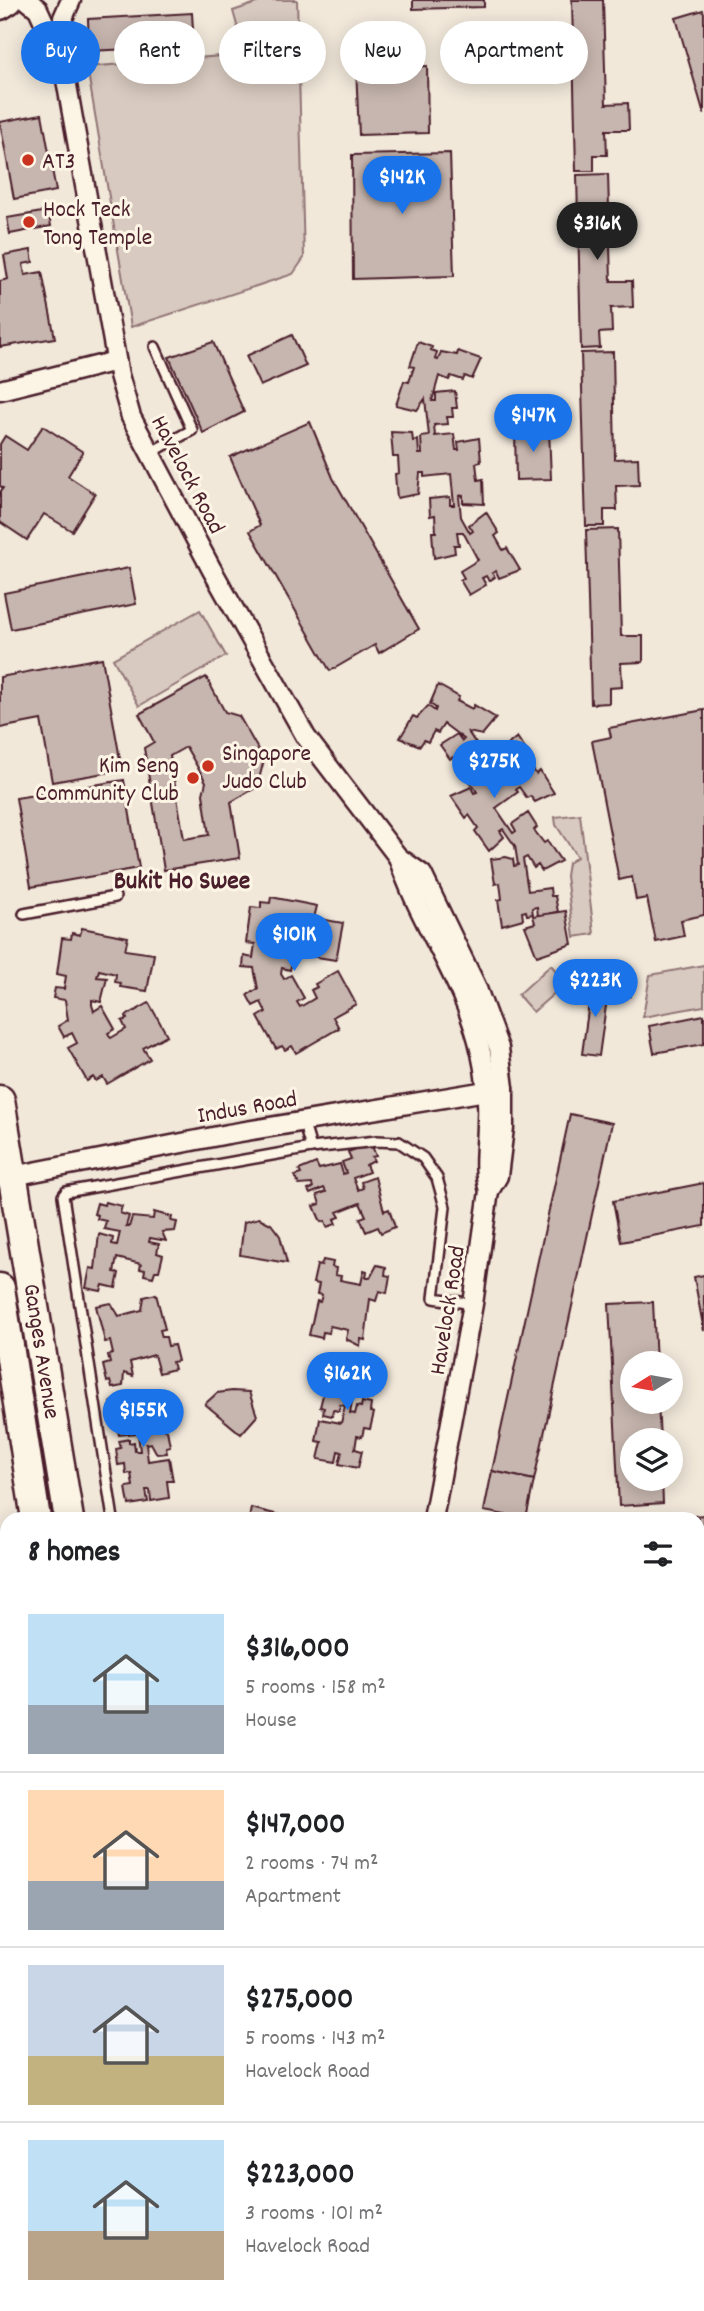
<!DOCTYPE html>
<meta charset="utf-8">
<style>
:root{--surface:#fff;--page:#f2f2f2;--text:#202124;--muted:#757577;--line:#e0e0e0;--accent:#1a73e8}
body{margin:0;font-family:Dekko,sans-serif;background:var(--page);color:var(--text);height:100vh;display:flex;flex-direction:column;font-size:26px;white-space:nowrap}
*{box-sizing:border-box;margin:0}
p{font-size:23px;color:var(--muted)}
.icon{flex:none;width:38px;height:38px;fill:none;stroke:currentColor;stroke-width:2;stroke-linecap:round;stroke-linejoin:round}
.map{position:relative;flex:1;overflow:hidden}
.drawer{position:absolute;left:0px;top:1512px;width:705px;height:800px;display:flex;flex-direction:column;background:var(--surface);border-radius:21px 21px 0 0;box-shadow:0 4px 18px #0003}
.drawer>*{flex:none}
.top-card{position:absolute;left:21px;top:21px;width:663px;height:63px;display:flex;gap:14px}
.needle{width:46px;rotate:259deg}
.tools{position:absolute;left:620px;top:1351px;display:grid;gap:14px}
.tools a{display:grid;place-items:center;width:63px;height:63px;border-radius:50%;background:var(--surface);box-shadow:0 4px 18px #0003;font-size:35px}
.price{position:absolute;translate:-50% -60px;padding:0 16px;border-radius:24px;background:var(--accent);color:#fff;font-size:23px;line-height:46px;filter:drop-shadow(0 2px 4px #0008)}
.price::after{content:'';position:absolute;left:50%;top:42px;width:21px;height:16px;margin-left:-10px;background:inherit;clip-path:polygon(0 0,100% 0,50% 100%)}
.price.active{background:#222;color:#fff}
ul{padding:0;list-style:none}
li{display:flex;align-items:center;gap:21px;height:175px;padding:0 28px}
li+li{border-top:2px solid var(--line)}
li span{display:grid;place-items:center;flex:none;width:196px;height:140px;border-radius:0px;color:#555}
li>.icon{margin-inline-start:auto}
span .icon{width:84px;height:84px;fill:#fffc;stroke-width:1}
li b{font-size:30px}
h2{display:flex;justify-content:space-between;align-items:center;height:84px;padding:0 28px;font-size:30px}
.chip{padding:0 24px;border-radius:32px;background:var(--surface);box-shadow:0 4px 18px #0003;font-size:24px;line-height:63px}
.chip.active{background:var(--accent);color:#fff}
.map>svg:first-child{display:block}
</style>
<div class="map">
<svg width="704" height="2311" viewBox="0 0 704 2311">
<rect width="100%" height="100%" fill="#f1e8da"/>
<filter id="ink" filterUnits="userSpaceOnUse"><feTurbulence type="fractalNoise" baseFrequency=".0143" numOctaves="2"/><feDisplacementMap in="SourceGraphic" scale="14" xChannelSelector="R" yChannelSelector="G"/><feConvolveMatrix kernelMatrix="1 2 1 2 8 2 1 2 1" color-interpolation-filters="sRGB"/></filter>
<g filter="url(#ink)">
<path fill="#e4d9cd" d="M698,2302H704V2311H563V2308L698,2305Z"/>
<g fill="#d8cac0" stroke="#917476" stroke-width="2">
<path d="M265,0H297L304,258L293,274L131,327L87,67L245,54L233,11Z"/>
<path d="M200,610L226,656L139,706L113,659Z"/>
<path d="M580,814L594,934L574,937L566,876L568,863L577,857L556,825L555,817Z"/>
<path d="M551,965L566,983L533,1012L518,995Z"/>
<path d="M704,965V1006L643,1017L650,975Z"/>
</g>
<g fill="#c7b6af" stroke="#4a1f2b" stroke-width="2" fill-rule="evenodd">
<path d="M413,0H484V7L413,9Z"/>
<path d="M572,0H603L606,104L628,103L629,130H606L607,155H594V171H576Z"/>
<path d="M703,10L704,13V114L676,18Z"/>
<path d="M192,13L194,46L89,51L88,19Z"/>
<path d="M427,66L428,133L359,135L356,68Z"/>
<path d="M42,114L56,191L14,199L0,122Z"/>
<path d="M450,153L454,276L353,279L352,155Z"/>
<path d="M608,174L611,281H632L633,307L611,308L612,332L599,333L600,348L581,349L577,175Z"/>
<path d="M48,211L51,226L10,234L7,218Z"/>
<path d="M31,250L33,262L23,264L25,275L42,272L55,338L0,347V281L8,279L4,255Z"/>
<path d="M292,335L306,366L260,386L246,356Z"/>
<path d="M213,342L244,412L203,433L169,357Z"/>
<path d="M418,342L432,347L431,350L437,352L435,359L438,360L441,352L457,355L458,351L481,359L472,379L465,376L463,380L451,376L449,380L439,376L432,401H436V393L455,391L457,408H452L453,417H447L448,424L434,425L435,436L454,434L456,450H459L458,442L479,438L481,462L476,463L478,480L483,479L484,504L463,503V495L459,496L461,517L470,533L473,531L469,525L486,512L499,533L495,536L503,550L507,548L520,570L499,578L496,571L492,573L495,577L489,581L486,576L482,578L486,585L469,595L460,580L464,578L460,571L478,560L463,532H457L459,545H454L455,553L434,558L432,532H436L435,515L430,516L429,499L450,497V505H454L451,474L424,477V473H420L418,494L397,498L395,474L399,473L398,457H393L391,432L412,433L413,441L418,440L419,454H422L421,437L429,436L425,399L417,410L396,405L404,381L409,382L414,367L410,366Z"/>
<path d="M613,352L615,459L638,458L639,485L616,486L617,510H604V526H586L581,353Z"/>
<path d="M310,422L333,478L419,629L379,653L375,645L330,671L250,531L260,525L230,457Z"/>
<path d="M43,426L83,452L68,476L95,494L72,531L44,514L27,540L0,522V492L3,488L0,486V444L5,436L27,450Z"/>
<path d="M515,429H549L551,479L516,480Z"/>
<path d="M618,529L621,636H643V662L621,663L622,687L609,688V703L591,704L586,530Z"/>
<path d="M129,568L136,604L11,629L4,593Z"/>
<path d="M102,658L122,770L52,782L41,720L0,728V677Z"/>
<path d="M206,677L225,712L239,716L264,760L257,787L231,802L240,858L164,870L144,748L154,742L139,714ZM186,747L206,782L203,794L209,835L184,839L170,756Z"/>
<path d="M438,685L459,697L457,701L472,709L474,705L496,718L482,735L468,732L490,764L496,760L505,773L509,771L500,751L517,737L531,758L527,760L536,774L540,771L554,793L535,802L530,796L527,798L519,787L516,789L518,792L496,808L513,833L516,831L512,824L528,813L537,827L534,830L544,843L547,841L561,861L542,871L538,865L534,868L527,857L523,859L528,891L550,888L551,896H555L558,912L538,916L537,907L532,908L533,914L527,915L526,911L522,912L523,919L502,925L498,900L502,899L500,883L495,884L491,859L506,857L513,859L514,866L518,865L515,846L503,829L500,831L504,837L489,851L475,831L478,828L469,815L466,818L451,796L471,787L474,793L477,792L468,778L484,767L478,758L466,766L463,761L458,764L453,757L450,759L440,745L457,734L462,741L464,739L444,724L438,733L434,731L428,742L424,740L420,746L400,738L413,716L417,718L428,706L435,711L436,708L430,704Z"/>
<path d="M704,710V915L681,920L684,936L656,942L647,898L636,900L632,877L619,880L592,741L611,737L609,728Z"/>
<path d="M124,780L139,868L31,887L16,798Z"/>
<path d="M271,897L317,906L314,918L343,923L336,960L310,956V952L304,951L305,943L288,939L287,945L296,947L290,970L282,968L281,974L284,979L291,975L304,998L297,1002L300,1007L315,998L311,990L317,987L315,984L338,971L356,1004L333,1017L339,1028L296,1053L292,1046L285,1050L282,1046L276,1049L258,1017L266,1012L261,1002L253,1006L247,995L258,989L254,968L243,967L244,956L253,958L255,944L246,943L251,907L261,908V902L270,903Z"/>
<path d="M566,911L572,944L537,956L525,926L535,923L533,916Z"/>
<path d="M82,928L128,937L125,950L154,954L147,991L120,987L121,983L115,982L116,974L99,970L97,977L107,978L101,1002L92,1000V1005L94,1011L102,1006L115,1029L108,1033L111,1038L126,1029L122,1021L127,1019L126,1016L149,1003L167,1035L143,1048L150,1059L107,1084L103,1077L96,1081L93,1077L87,1081L68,1048L77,1043L72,1033L64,1037L58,1026L68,1020L65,1000L53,998L55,988L64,989L66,976L57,974L62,938L71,939L72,933L80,935Z"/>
<path d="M592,981L609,984L599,1056L582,1054Z"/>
<path d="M612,983L632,986L630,996L611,992Z"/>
<path d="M704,1015V1044L654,1053L649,1026Z"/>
<path d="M570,1114L612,1123L534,1480L492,1471Z"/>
<path d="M364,1146L365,1148L372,1146L376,1156L372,1157L374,1161L366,1165L369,1172L353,1178L358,1190L363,1188L361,1182L375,1177L384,1211L389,1209L395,1227L381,1233L378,1227L366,1232L360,1218L366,1216L360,1203L337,1212L340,1217L334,1219L336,1224L327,1227L325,1221L321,1222L314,1206L320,1204L317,1195L326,1192L324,1188L310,1194L308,1190L313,1188L312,1184L299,1185L295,1176L301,1174L299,1170L316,1163L319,1169L340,1164L343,1174L346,1173L342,1162L351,1159L348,1152Z"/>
<path d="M704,1183V1226L621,1242L613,1201Z"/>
<path d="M105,1202L122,1206L120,1213L129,1216L126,1226L129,1227L132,1217L153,1219L154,1212L172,1217L171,1221L177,1222L175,1231L162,1232L166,1241L150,1238L149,1242L159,1244L157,1253L163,1255L159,1271H155L153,1277L144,1275L145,1270L140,1269L141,1264L117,1258L114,1272L119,1273L116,1288L103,1285L101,1291L86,1288L90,1268L95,1269L99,1234L113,1238L112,1244L117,1245L120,1232L104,1229L106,1221L97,1219L98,1215L94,1214L97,1203L104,1205Z"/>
<path d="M259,1218L271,1224L280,1236L287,1263L240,1255L244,1222Z"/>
<path d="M323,1260L333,1262L332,1267L336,1268L335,1275L341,1276L340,1280L361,1284L364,1270L367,1271L366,1278H370L377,1265L386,1267L385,1275L390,1276L387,1293L379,1291L376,1301L370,1299L365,1340L361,1339L360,1346L346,1339L348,1330L330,1326L329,1333L323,1332L322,1338L309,1335L317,1301L320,1302L322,1295L317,1294L319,1284L313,1283L317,1265L321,1266Z"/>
<path d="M704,1275V1331L694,1277Z"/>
<path d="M156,1294L165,1329L160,1330L162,1337H166L168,1346L174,1345L178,1361L172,1362L174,1369L159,1373L154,1355L130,1362L133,1376L124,1373L123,1386L112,1388L110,1381L107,1382L103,1365L110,1363L108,1355L113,1354L110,1341L105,1342L96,1306L111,1303L119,1316L142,1310L144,1297Z"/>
<path d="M653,1302L656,1363H632V1402H658L660,1440H632V1479H662L663,1503L619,1506L609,1304Z"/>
<path d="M335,1356L351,1359L349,1367L365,1371L367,1363L382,1366L372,1399L353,1395L350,1413L355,1414L357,1406L361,1407L362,1402L371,1404L370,1412L374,1413L370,1429L364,1428L362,1437L357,1436L355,1449L362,1451L358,1468L339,1464L342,1452L338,1451L336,1462L318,1459L322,1442L316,1441L320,1419L341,1423L345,1406L340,1405L339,1411L333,1410L332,1416L323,1414L324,1408L320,1407L324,1391H327L329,1381L333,1382Z"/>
<path d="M232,1391L249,1392L257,1416L241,1434L205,1404L217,1393Z"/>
<path d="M158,1394L159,1421L163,1420L165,1430H167L170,1446L166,1447L167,1453L157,1454L151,1443L146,1444L148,1461L169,1458L173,1481H167L169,1498L151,1501L150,1490H146L148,1502L129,1505L126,1487L133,1486L131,1473L126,1474L125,1464L118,1465L116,1449L121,1448L119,1441L129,1439V1443L134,1442L135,1451H140L138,1433L119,1435L111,1402L126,1399L127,1407L143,1405L142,1396Z"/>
<path d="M492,1471L534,1480L526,1519L484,1511Z"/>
<path d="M251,1508L295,1519H249Z"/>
<path d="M704,1515V1585L698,1570V1519H656Z"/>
<path d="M701,1637L704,1638V1771L698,1795Z"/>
<path d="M698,1878L704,1879V1956L701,1947L703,1927L698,1926Z"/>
<path d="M704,2140V2174L698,2176V2141Z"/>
</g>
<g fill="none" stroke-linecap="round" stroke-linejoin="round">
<g stroke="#4a1f2b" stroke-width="14">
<g id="lane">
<path d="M150,453L192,430L155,347"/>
<path d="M24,914L115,897"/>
<path d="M303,1121L311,1148"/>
<path d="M113,1519L63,1196L66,1192L311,1148L377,1141L399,1142L423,1158L437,1178L445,1207L434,1298L473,1304"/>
</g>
</g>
<g stroke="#4a1f2b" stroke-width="23">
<g id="street">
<path d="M27,0L38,9L60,57"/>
<path d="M71,0L63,18V63L119,375L131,417L212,570L306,737L398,857L422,874L476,986L499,1048L504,1088V1128L498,1176L489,1191L473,1304L433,1519"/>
<path d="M0,390L116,361"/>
<path d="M398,857C420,925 466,983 481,1053C486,1075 488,1099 487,1122C487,1146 482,1167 489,1191"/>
<path d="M3,1178L228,1134L504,1088"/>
</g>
</g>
<g stroke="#4a1f2b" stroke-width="33">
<g id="primary">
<path d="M0,5L8,0"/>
<path d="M0,1100L69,1519"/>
<path d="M0,1288L36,1519"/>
<path d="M0,2207L7,2203"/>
<path d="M698,2233H704"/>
<path d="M0,2244L7,2240"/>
<path d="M698,2260L704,2261"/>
<path d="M161,2305L164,2311"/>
<path d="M216,2311L217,2305"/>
</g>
</g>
<use href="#lane" stroke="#fcf5e5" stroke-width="9"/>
<use href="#street" stroke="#fcf5e5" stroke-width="18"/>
<use href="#primary" stroke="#fcf5e5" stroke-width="28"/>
</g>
</g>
<g fill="#c8321e" stroke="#fcf5e5" stroke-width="2.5">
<circle cx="28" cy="160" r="7"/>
<circle cx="29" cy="222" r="7"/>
<circle cx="208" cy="766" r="7"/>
<circle cx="193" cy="778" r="7"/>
</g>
<g text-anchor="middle" stroke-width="6" stroke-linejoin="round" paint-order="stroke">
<g font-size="24" fill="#4a1f2b" stroke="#fcf5e5" text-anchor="start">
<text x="42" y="168">AT3</text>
<text x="43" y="216">Hock Teck<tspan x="43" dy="28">Tong Temple</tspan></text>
<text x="222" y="760">Singapore<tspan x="222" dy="28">Judo Club</tspan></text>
<text x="179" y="772" text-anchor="end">Kim Seng<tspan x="179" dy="28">Community Club</tspan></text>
</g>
<g font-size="24" fill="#4a1f2b" stroke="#fcf5e5">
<text transform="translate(189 474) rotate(62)" y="8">Havelock Road</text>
<text transform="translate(247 1106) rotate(-10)" y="8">Indus Road</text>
<text transform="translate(446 1310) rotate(-81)" y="8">Havelock Road</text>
<text transform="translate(43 1351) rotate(81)" y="8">Ganges Avenue</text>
</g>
<g font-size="26" font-weight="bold" fill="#4a1f2b" stroke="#fcf5e5">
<text x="182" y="888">Bukit Ho Swee</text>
</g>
</g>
</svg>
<div class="tools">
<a><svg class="needle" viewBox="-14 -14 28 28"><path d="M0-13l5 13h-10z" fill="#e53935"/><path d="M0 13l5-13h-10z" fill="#757577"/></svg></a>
<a><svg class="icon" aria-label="layers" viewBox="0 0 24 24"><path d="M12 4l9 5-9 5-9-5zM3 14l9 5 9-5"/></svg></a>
</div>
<b class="price" style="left:402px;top:216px">$142K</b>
<b class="price active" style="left:597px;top:262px">$316K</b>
<b class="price" style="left:533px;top:454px">$147K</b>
<b class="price" style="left:494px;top:800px">$275K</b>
<b class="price" style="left:294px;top:973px">$101K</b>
<b class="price" style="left:595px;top:1019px">$223K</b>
<b class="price" style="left:347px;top:1412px">$162K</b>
<b class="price" style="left:143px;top:1449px">$155K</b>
<div class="top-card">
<a class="chip active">Buy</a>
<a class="chip">Rent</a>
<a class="chip">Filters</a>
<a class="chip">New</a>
<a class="chip">Apartment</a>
</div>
<section class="drawer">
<h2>8 homes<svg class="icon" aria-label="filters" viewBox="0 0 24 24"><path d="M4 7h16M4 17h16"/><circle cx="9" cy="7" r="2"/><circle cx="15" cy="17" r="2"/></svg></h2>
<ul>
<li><span style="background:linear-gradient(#bfe0f5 65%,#9aa5b1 0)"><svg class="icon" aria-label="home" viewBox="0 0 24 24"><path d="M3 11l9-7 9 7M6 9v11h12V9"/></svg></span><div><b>$316,000</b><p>5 rooms · 158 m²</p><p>House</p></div></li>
<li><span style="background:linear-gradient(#ffd9b3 65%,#9aa5b1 0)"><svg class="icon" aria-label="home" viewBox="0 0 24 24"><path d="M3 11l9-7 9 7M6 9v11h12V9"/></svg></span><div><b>$147,000</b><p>2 rooms · 74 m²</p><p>Apartment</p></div></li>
<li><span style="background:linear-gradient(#c9d6e8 65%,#c2b280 0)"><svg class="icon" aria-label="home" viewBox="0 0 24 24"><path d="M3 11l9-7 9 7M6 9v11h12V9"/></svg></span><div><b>$275,000</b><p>5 rooms · 143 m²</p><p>Havelock Road</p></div></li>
<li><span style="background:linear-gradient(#bfe0f5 65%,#b9a48a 0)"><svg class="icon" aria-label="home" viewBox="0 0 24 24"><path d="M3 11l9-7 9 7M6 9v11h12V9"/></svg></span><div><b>$223,000</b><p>3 rooms · 101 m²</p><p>Havelock Road</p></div></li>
</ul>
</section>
</div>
